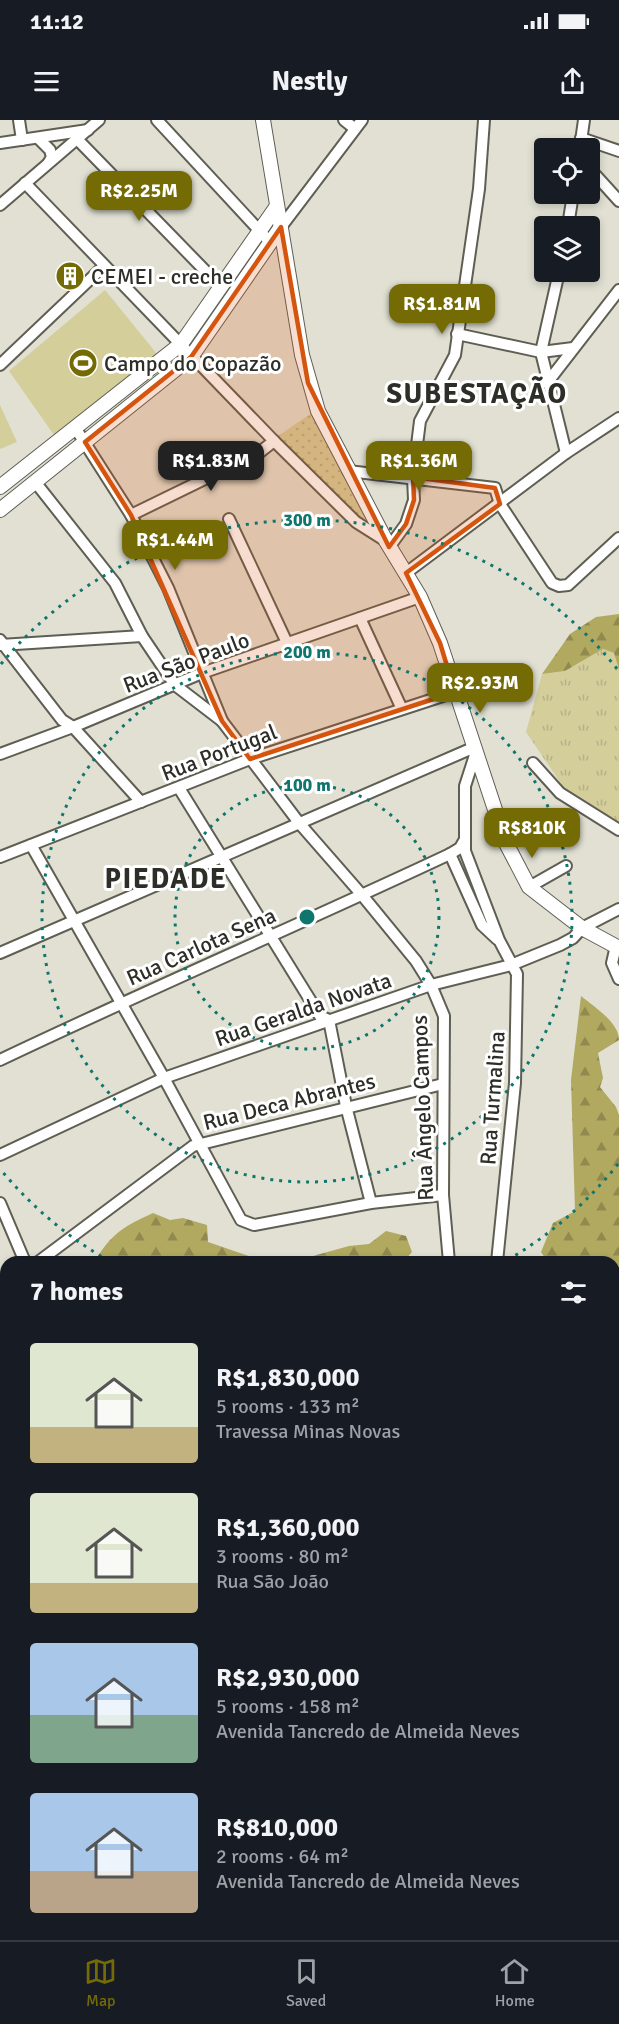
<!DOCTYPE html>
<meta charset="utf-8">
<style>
:root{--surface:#171b24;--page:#20242c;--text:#f1f3f6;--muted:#9ea1a6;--line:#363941;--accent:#756b04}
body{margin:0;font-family:Signika,sans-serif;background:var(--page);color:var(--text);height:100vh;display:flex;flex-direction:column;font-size:22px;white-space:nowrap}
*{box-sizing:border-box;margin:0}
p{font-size:20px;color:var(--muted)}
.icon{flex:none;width:33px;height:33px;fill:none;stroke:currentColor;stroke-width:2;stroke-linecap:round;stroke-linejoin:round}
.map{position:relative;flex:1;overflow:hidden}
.sheet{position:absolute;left:0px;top:1136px;width:620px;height:686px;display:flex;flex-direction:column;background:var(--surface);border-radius:18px 18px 0 0;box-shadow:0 3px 9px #0003}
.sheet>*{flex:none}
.buttons{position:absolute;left:534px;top:18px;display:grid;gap:12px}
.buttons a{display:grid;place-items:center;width:66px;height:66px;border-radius:6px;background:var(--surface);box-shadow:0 3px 9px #0003;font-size:30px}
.price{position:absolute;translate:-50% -51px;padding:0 14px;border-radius:12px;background:var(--accent);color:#fff;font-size:20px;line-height:39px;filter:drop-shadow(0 2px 3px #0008)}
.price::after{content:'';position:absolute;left:50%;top:36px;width:18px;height:14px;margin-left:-9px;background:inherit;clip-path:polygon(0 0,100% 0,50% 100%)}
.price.on{background:#222;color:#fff}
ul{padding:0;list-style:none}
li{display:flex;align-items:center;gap:18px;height:150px;padding:0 30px}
li span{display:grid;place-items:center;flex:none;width:168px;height:120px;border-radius:6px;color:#555}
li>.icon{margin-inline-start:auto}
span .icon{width:72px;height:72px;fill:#fffc;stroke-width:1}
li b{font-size:26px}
h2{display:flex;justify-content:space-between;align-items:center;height:72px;padding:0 30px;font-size:26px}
.status{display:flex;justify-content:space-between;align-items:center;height:42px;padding:0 30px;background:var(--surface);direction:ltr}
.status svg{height:16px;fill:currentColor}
header{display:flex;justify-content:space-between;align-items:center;height:78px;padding:0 30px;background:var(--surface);font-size:27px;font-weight:700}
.menu{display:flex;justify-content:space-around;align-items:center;height:84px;border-top:2px solid var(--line);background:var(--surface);font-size:16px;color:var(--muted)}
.menu a{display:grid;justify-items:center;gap:3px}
.menu .on{color:var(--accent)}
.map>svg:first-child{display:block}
</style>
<div class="status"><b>11:12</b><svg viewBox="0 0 49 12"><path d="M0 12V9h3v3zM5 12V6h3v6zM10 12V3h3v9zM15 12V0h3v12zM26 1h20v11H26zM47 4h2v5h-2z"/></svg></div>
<header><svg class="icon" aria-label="menu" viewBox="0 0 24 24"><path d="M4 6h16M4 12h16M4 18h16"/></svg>Nestly<svg class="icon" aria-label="share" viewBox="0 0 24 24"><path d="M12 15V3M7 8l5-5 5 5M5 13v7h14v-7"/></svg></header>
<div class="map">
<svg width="619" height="1820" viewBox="0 0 619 1820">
<defs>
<pattern id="grass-tufts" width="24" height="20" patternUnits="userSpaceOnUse" patternTransform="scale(1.5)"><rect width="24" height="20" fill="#d4ce9b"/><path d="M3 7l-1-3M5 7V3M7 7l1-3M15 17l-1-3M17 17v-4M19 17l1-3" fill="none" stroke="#b6b186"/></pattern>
<pattern id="forest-firs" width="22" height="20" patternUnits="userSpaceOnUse" patternTransform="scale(1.5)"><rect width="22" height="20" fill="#b1a960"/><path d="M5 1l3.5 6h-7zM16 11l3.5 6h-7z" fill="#908a4f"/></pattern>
<pattern id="park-dots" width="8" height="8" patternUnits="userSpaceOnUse" patternTransform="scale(1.5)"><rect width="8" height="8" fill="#d4ce9b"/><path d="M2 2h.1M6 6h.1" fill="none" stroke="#b6b186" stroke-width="1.8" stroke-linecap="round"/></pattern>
</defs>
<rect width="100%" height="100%" fill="#e1e0d3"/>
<path fill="url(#grass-tufts)" d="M603,529L614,533L619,550V704L564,668L526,612L542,554L565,551Z"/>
<g fill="url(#forest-firs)">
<path d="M619,494V550L614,533L603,529L565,551L542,554L570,514L596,497Z"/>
<path d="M581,876C593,886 619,902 619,920L598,933L603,958L600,967L616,987L619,995V1271L614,1275V1142L547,1141L541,1132L553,1103L575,1091L571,960Z"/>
<path d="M153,1093L170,1100L183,1098L207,1105L208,1122L263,1141H95C111,1114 124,1106 153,1093Z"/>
<path d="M386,1111L406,1116L412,1132L404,1141H295L349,1126L369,1124Z"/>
<path d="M0,1270L6,1272V1341H0Z"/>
<path d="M0,1712L6,1725V1762L0,1765Z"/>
<path d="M518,1815H585L587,1820H519Z"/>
</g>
<path fill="url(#park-dots)" d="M313,292L331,331L370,399L357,397L278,316Z"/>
<g fill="#d4ce9b">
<path d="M105,170L157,234L54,315L9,251Z"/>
<path d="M0,285L17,322L0,329Z"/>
</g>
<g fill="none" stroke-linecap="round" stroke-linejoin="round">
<path stroke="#c6be74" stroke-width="3" d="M0,1488L6,1489"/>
<g stroke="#5f5e53" stroke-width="14">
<g id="street">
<path d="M19,0L22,20"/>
<path d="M157,0L269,121"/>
<path d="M344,0L354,8"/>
<path d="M38,18L50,30L52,37L49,42"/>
<path d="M581,18L619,31"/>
<path d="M77,19L220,166"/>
<path d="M0,23L88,10"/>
<path d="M580,28L584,0"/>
<path d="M590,49L619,81"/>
<path d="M25,63L274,321L356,402L386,421"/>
<path d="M0,85L99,0"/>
<path d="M568,106L573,74"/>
<path d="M281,107L362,0"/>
<path d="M559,152L541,232L566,333"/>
<path d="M457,214L541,232L573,228"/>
<path d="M0,245L104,146"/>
<path d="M547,263L619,170"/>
<path d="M76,309L131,395L168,468L222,601"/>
<path d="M348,351L495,368L500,384L552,463L559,466L568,465L619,418"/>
<path d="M36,363L115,463L142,516L175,565L222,601L300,704L362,775L416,841L431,865L444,896L443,1075L449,1142"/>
<path d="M131,395L260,332L274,321"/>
<path d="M229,399L288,525"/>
<path d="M390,426L406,404L414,380L413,357L420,301L455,235L479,69L484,0"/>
<path d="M406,453L566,333L619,298"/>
<path d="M360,498L401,587"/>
<path d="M0,520L62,600L73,607L141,682"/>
<path d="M0,525L142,516"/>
<path d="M476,632L465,666V731L499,820L517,854L515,963L497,1142"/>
<path d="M0,634L73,607L202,553L420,477"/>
<path d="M533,643L560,673L619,710"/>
<path d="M179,668L320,896L329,900L346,986L371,1083"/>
<path d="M31,725L164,958L241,1100L254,1105L371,1083L443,1075"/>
<path d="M450,734L482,805L497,819"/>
<path d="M0,737L250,639L455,572"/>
<path d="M529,767L566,746"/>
<path d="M615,830L612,843L619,859"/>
<path d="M0,833L475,627"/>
<path d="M0,940C149,869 301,804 450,734L460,728L464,721"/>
<path d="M0,1035L164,958L431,865L511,845L560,825L573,818L582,808L619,789"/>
<path d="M0,1083L25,1142"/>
<path d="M38,1142L193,1026L443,964"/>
<path d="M0,1169L6,1165"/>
<path d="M614,1331L619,1328"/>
<path d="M614,1412L619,1420"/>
<path d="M614,1494L619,1493"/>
<path d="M614,1505L619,1503"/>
<path d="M0,1543H6"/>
<path d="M0,1595L6,1596"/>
<path d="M614,1720L619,1736"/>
<path d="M130,1820L131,1815"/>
<path d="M184,1820H201"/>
<path d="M225,1820L227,1815"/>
<path d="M241,1820L242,1815"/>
<path d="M417,1820L422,1815"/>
</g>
</g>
<g stroke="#5f5e53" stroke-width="16">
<g id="secondary">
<path d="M263,0L302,235L318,291L386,421L420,477L440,523L506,723L529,767L582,808L619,828"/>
<path d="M0,367L181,224L277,86"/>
<path d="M0,390L191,237L281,107"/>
<path d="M0,1405L6,1406"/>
<path d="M614,1430L619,1429"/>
<path d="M614,1595L619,1593"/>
<path d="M63,1820L69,1815"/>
</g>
</g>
<use href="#street" stroke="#fff" stroke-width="10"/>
<use href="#secondary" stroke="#fff" stroke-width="14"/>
</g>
<path fill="#d5550f" fill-opacity="0.2" stroke="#d5550f" stroke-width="4.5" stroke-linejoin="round" d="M281,107L308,263L389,427L406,404L414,380L413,357L495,368L500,384L406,453L440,523L455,572L250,639L222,601L131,395L85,322L191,237Z"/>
<g fill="none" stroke="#0f766e" stroke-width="3" stroke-dasharray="3 6">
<circle cx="307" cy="797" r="132"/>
<circle cx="307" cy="797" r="265"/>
<path d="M618 1044A397 397 0 0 1 506 1141M109 1141A397 397 0 0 1 1 1050M1 544A397 397 0 0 1 618 550"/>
</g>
<defs>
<g id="building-disc" transform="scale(1.5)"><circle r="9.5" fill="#756b04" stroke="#fff"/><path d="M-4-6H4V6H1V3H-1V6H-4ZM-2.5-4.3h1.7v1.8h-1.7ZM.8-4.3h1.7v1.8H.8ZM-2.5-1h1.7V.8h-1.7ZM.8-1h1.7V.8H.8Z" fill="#fff"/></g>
<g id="stadium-disc" transform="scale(1.5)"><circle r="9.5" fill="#756b04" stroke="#fff"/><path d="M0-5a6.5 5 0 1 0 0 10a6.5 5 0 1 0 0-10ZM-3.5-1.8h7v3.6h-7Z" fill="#fff"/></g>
</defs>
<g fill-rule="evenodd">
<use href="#building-disc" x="70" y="156"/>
<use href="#stadium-disc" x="83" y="243"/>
</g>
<g text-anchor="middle" stroke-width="6" stroke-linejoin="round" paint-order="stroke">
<g font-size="22" fill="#2e2e29" stroke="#fff" text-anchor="start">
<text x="91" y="164">CEMEI - creche</text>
<text x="104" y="251">Campo do Copazão</text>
</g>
<g font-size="22" fill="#2e2e29" stroke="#fff">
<text transform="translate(186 542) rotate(-21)" y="8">Rua São Paulo</text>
<text transform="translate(219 632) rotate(-21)" y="8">Rua Portugal</text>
<text transform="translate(201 826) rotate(-24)" y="8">Rua Carlota Sena</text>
<text transform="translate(303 889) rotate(-19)" y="8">Rua Geralda Novata</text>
<text transform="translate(492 978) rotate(-86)" y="8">Rua Turmalina</text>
<text transform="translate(289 981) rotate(-14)" y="8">Rua Deca Abrantes</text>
<text transform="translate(422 988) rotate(-92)" y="8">Rua Ângelo Campos</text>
</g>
<g font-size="28" font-weight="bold" letter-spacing="1.5" fill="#2e2e29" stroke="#fff">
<text x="477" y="283">SUBESTAÇÃO</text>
<text x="166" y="768">PIEDADE</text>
</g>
</g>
<circle cx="307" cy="797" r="9" fill="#0f766e" stroke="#fff" stroke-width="3"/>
<g font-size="18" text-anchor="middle" font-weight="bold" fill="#0f766e" stroke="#fff" stroke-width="6" stroke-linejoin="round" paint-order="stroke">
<text x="307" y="406">300 m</text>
<text x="307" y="538">200 m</text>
<text x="307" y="671">100 m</text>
</g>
</svg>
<div class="buttons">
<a><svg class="icon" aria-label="locate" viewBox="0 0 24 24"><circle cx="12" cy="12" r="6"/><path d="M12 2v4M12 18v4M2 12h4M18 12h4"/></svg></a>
<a><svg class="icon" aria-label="layers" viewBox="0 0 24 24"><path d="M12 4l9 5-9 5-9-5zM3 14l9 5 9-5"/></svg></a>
</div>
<b class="price" style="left:139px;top:102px">R$2.25M</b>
<b class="price" style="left:442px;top:215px">R$1.81M</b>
<b class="price on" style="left:211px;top:372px">R$1.83M</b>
<b class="price" style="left:419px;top:372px">R$1.36M</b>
<b class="price" style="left:175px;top:451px">R$1.44M</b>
<b class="price" style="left:480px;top:594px">R$2.93M</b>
<b class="price" style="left:532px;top:739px">R$810K</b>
<section class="sheet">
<h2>7 homes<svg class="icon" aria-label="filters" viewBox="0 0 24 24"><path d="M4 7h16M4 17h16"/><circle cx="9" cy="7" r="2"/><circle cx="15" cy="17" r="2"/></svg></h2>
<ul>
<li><span style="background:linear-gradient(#dfe7d0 70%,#c2b280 0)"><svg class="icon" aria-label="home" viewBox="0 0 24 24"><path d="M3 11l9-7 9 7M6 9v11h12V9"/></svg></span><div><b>R$1,830,000</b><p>5 rooms · 133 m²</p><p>Travessa Minas Novas</p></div></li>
<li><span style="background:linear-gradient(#dfe7d0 75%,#c2b280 0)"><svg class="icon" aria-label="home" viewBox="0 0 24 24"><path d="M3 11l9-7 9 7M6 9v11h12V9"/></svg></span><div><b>R$1,360,000</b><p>3 rooms · 80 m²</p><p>Rua São João</p></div></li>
<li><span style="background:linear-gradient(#a9c7e8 60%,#7fa58c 0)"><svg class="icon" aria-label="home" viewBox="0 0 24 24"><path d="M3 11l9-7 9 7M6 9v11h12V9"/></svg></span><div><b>R$2,930,000</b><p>5 rooms · 158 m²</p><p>Avenida Tancredo de Almeida Neves</p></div></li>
<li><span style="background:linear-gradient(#a9c7e8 65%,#b9a48a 0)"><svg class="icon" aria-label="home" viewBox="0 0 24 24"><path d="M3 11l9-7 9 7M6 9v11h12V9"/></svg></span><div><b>R$810,000</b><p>2 rooms · 64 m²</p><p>Avenida Tancredo de Almeida Neves</p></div></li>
</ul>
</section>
</div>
<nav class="menu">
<a class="on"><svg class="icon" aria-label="map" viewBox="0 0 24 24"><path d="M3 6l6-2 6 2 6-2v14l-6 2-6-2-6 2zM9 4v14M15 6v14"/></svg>Map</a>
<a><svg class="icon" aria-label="saved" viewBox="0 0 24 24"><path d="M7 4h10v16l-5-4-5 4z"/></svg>Saved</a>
<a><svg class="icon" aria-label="home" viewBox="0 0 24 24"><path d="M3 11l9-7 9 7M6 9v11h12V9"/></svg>Home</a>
</nav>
